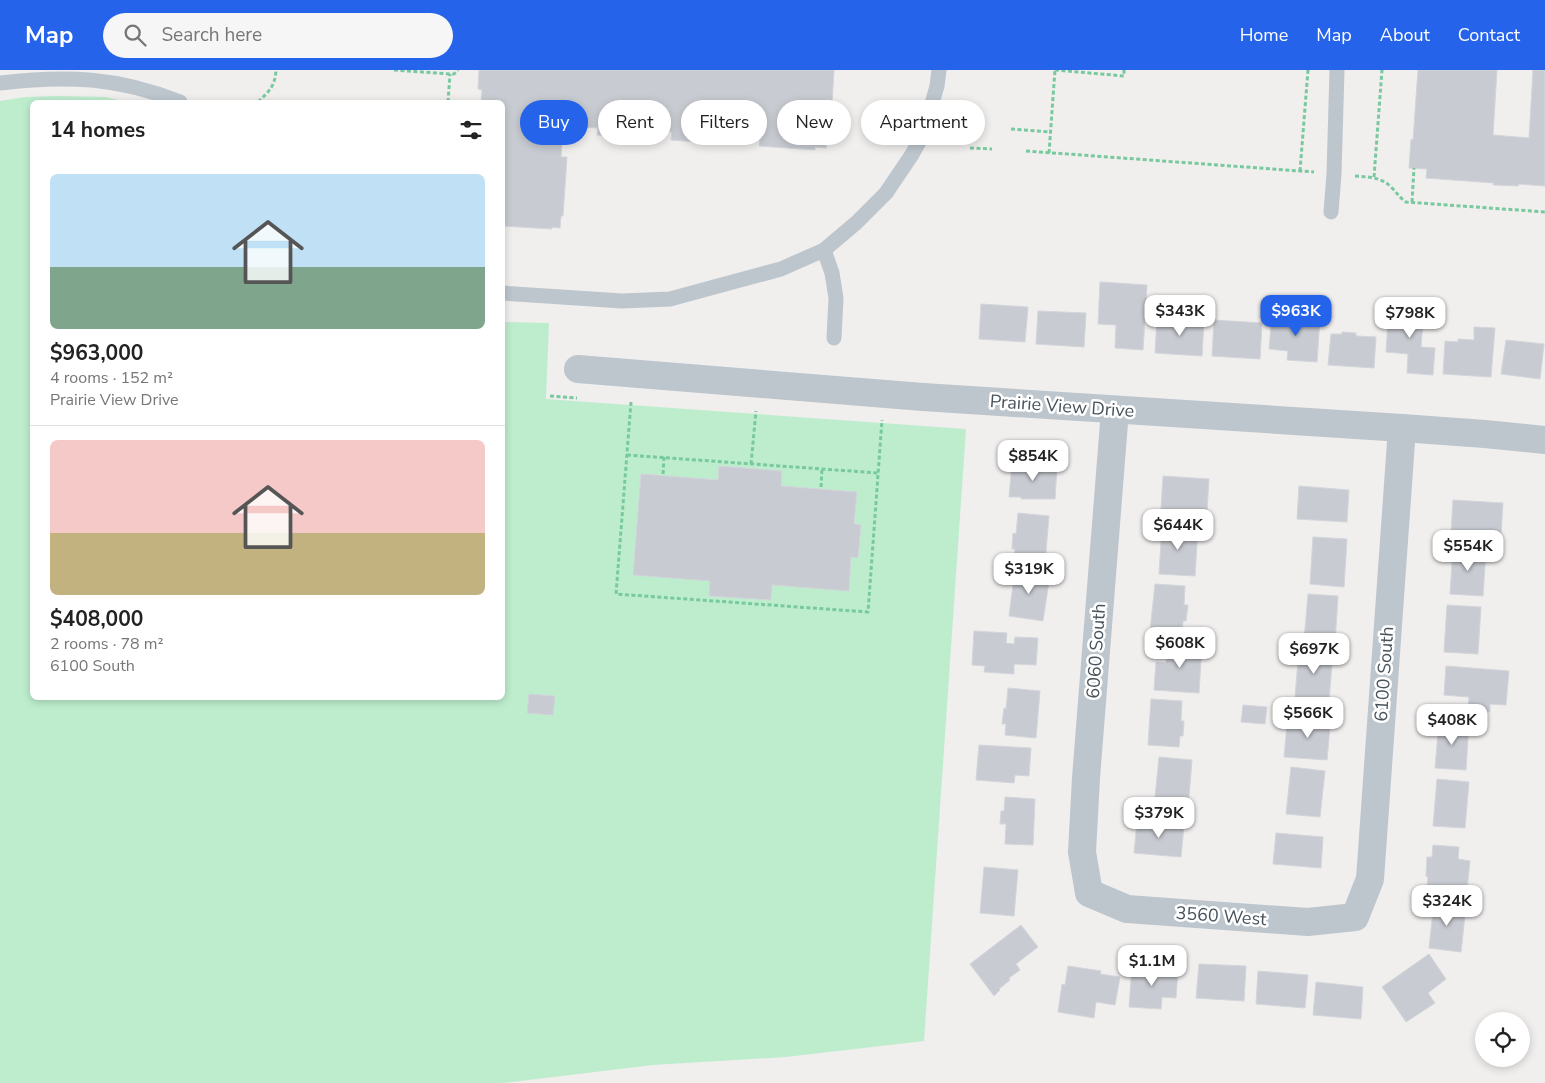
<!DOCTYPE html>
<meta charset="utf-8">
<style>
:root{--surface:#fff;--page:#f6f6f6;--text:#222;--muted:#767676;--line:#e0e0e0;--accent:#2563eb}
body{margin:0;font-family:"Nunito Sans",sans-serif;background:var(--page);color:var(--text);height:100vh;display:flex;flex-direction:column;font-size:19px;white-space:nowrap}
*{box-sizing:border-box;margin:0}
p{font-size:16px;color:var(--muted)}
.icon{flex:none;width:28px;height:28px;fill:none;stroke:currentColor;stroke-width:2;stroke-linecap:round;stroke-linejoin:round}
.map{position:relative;flex:1;overflow:hidden}
.side{position:absolute;left:30px;top:30px;width:475px;height:600px;display:flex;flex-direction:column;background:var(--surface);border-radius:8px;box-shadow:0 2px 8px #0003}
.side>*{flex:none}
.guide{position:absolute;left:520px;top:30px;width:475px;height:45px;display:flex;gap:10px}
.buttons{position:absolute;left:1475px;top:942px;display:grid;gap:10px}
.buttons a{display:grid;place-items:center;width:55px;height:55px;border-radius:50%;background:var(--surface);box-shadow:0 2px 8px #0003;font-size:25px}
.price{position:absolute;translate:-50% -42px;padding:0 11px;border-radius:10px;background:#fff;color:#222;font-size:16px;line-height:32px;filter:drop-shadow(0 1px 2px #0008)}
.price::after{content:'';position:absolute;left:50%;top:30px;width:15px;height:11px;margin-left:-8px;background:inherit;clip-path:polygon(0 0,100% 0,50% 100%)}
.price.current{background:var(--accent);color:#fff}
ul{padding:0;list-style:none}
li{display:grid;align-content:center;gap:10px;height:265px;padding:0 20px}
li+li{border-top:1px solid var(--line)}
li span{display:grid;place-items:center;height:155px;border-radius:8px;color:#555}
li>.icon{margin-inline-start:auto}
span .icon{width:90px;height:90px;fill:#fffc;stroke-width:1}
li b{font-size:21px}
h2{display:flex;justify-content:space-between;align-items:center;height:60px;padding:0 20px;font-size:21px}
.pill{padding:0 18px;border-radius:22px;background:var(--surface);box-shadow:0 2px 8px #0003;font-size:18px;line-height:45px}
.pill.current{background:var(--accent);color:#fff}
header{display:flex;align-items:center;gap:30px;box-sizing:border-box;height:70px;padding:0 25px;background:var(--accent);color:#fff}
header strong{font-size:24px}
nav{display:flex;gap:28px;margin-inline-start:auto;font-size:18px}
.search{width:350px;height:45px;background:var(--page);display:flex;align-items:center;gap:12px;box-sizing:border-box;padding:0 18px;border-radius:28px;color:var(--muted);font-size:19px}
.map>svg:first-child{display:block}
</style>
<header>
<strong>Map</strong>
<div class="search"><svg class="icon" aria-label="search" viewBox="0 0 24 24"><circle cx="10" cy="10" r="6"/><path d="M15 15l6 6"/></svg>Search here</div>
<nav><a>Home</a><a>Map</a><a>About</a><a>Contact</a></nav>
</header>
<div class="map">
<svg width="1545" height="1013" viewBox="0 0 1545 1013">
<rect width="100%" height="100%" fill="#f1eeee"/>
<path fill="#beedce" d="M58,26L106,27L126,32H32V628H502L503,252L549,253L546,329L966,359L924,971L786,987L653,995L503,1013H0V31L25,27Z"/>
<g fill="#c8cbd1" stroke="#d2d5da">
<path d="M479,0H834L830,69L827,68L826,78L815,77V80L759,76L760,68L726,66L725,74L671,70L672,62L652,61V68L597,65L598,58L563,56L561,87H567L563,146H561L560,158L552,157V159L502,156V32H481L482,20L478,19Z"/>
<path d="M1418,0H1497L1493,65L1529,68L1533,0H1545V116L1519,114L1518,116L1493,115L1494,113L1426,108L1427,99L1409,98L1411,69L1413,70Z"/>
<path d="M1100,212L1147,215L1143,280L1115,278L1116,255L1098,254Z"/>
<path d="M981,234L1028,237L1025,272L979,269Z"/>
<path d="M1389,236L1424,238L1421,277L1435,278L1433,305L1407,303L1408,284L1386,282Z"/>
<path d="M1038,241L1086,243L1084,277L1036,274Z"/>
<path d="M1272,244L1320,248L1317,292L1287,290L1288,281L1269,279Z"/>
<path d="M1157,248L1204,251L1202,286L1155,283Z"/>
<path d="M1214,250L1262,253L1260,289L1212,286Z"/>
<path d="M1474,257L1495,258L1491,307L1443,304L1445,271L1458,272V269L1474,270Z"/>
<path d="M1342,262L1356,263V266L1376,267L1374,298L1328,295L1331,264H1342Z"/>
<path d="M1506,270L1544,274L1540,309L1501,304Z"/>
<path d="M1012,394L1057,397L1055,429H1021V427H1009Z"/>
<path d="M719,396L782,401L781,416L857,422L854,454L861,455L858,488L851,487L849,521L772,515L771,530L709,526L710,511L633,505L641,404L718,410Z"/>
<path d="M1163,406L1209,409L1207,442L1161,439Z"/>
<path d="M1299,416L1349,420L1347,452L1297,449Z"/>
<path d="M1453,430L1503,433L1501,466L1451,463Z"/>
<path d="M1018,443L1049,446L1045,493L1014,490L1015,479H1012L1013,463L1016,464Z"/>
<path d="M1162,456L1198,458L1195,506L1159,504Z"/>
<path d="M1313,467L1347,469L1344,517L1310,514Z"/>
<path d="M1453,477L1486,480L1483,526L1450,524Z"/>
<path d="M1015,500L1050,505L1043,551L1009,546Z"/>
<path d="M1155,514L1185,516L1184,535H1188L1186,551H1183L1182,564L1150,561Z"/>
<path d="M1308,524L1338,526L1335,573L1304,571Z"/>
<path d="M1447,535L1481,537L1478,584L1444,582Z"/>
<path d="M974,561L1007,563L1006,573L1014,574L1015,567L1038,568L1036,595L1014,594V604L984,602L985,596L972,595Z"/>
<path d="M1168,571L1202,574L1199,623L1154,620L1156,592L1166,593Z"/>
<path d="M1299,579L1333,583L1329,630L1295,627Z"/>
<path d="M1446,596L1509,601L1506,635L1490,634V642L1468,640L1469,627L1444,625Z"/>
<path d="M1008,618L1040,621L1036,668L1005,665L1006,654H1002L1004,638L1006,639Z"/>
<path d="M529,624L555,626L553,645L527,643Z"/>
<path d="M1151,629L1182,631L1181,651H1184L1183,666H1180L1179,677L1148,675Z"/>
<path d="M1243,635L1267,637L1265,654L1241,652Z"/>
<path d="M1300,645L1327,647L1326,657H1330L1327,690L1284,687L1287,655L1299,656Z"/>
<path d="M1439,651L1469,653L1466,700L1435,698Z"/>
<path d="M979,675L1031,678L1029,706L1015,705L1014,713L976,710Z"/>
<path d="M1159,687L1192,690L1188,739L1154,737Z"/>
<path d="M1291,697L1325,701L1320,747L1286,744Z"/>
<path d="M1437,709L1469,712L1465,758L1433,756Z"/>
<path d="M1005,727L1035,729L1033,775L1005,774L1006,754H1000L1001,741H1004Z"/>
<path d="M1158,751L1171,752V755L1184,756L1181,787L1134,783L1137,752L1158,754Z"/>
<path d="M1276,763L1323,767L1321,798L1273,794Z"/>
<path d="M1433,775L1459,777L1458,789L1470,791L1467,820L1427,817L1428,807L1426,806L1427,787H1432Z"/>
<path d="M984,797L1018,800L1014,846L980,843Z"/>
<path d="M1434,832L1466,836L1461,882L1429,878Z"/>
<path d="M1021,855L1038,877L1016,894L1020,900L1009,908L1010,910L999,919L1000,920L994,926L970,894Z"/>
<path d="M1429,884L1446,909L1428,923L1435,933L1406,952L1382,917Z"/>
<path d="M1199,894L1246,896L1244,931L1196,928Z"/>
<path d="M1068,896L1101,901L1100,904L1120,907L1115,935L1096,932L1094,948L1058,942L1062,914L1065,915Z"/>
<path d="M1132,896L1178,900L1176,928L1162,927L1161,939L1129,937Z"/>
<path d="M1258,901L1308,905L1305,938L1256,934Z"/>
<path d="M1316,912L1363,917L1361,949L1313,945Z"/>
</g>
<g fill="none" stroke-linecap="round" stroke-linejoin="round">
<g stroke="#78c99e" stroke-width="3" stroke-dasharray="4 2.5" stroke-linecap="butt">
<path d="M394,0L450,4H454L458,0"/>
<path d="M1055,0L1124,6V0"/>
<path d="M258,32C269,21 275,17 276,0"/>
<path d="M448,32L450,4"/>
<path d="M1011,59L1051,62"/>
<path d="M970,78L992,79"/>
<path d="M1026,81L1314,102"/>
<path d="M1049,83L1055,0"/>
<path d="M1300,101L1308,0"/>
<path d="M1355,106C1369,107 1382,107 1392,118C1397,123 1400,128 1406,132L1545,142"/>
<path d="M1374,107L1382,0"/>
<path d="M1412,132L1414,98"/>
<path d="M550,326L577,328"/>
<path d="M631,332L616,524L868,542L882,350"/>
<path d="M627,385L878,403"/>
<path d="M751,394L756,341"/>
<path d="M663,404L664,387"/>
<path d="M821,417L822,399"/>
</g>
<g stroke="#bdc6cd" stroke-width="15">
<path d="M0,13C66,5 118,7 180,32"/>
<path d="M1331,142L1334,104L1337,0"/>
<path d="M824,180L832,203L836,228L834,268"/>
<path d="M502,223L622,231L670,229L781,199L824,180L856,153L886,123L911,86L923,65L937,16L939,0"/>
</g>
<g stroke="#bdc6cd" stroke-width="28">
<path d="M578,299L923,327L1402,358L1485,364L1545,370"/>
<path d="M1115,340L1086,708L1082,782L1089,823L1127,839L1308,852L1355,847L1370,809L1402,358"/>
</g>
</g>
<g text-anchor="middle" stroke-width="5" stroke-linejoin="round" paint-order="stroke">
<g font-size="18" fill="#47525b" stroke="#fff">
<text transform="translate(1062 336) rotate(4)" y="6">Prairie View Drive</text>
<text transform="translate(1096 581) rotate(-86)" y="6">6060 South</text>
<text transform="translate(1384 604) rotate(-86)" y="6">6100 South</text>
<text transform="translate(1221 846) rotate(4)" y="6">3560 West</text>
</g>
</g>
</svg>
<div class="buttons">
<a><svg class="icon" aria-label="locate" viewBox="0 0 24 24"><circle cx="12" cy="12" r="6"/><path d="M12 2v4M12 18v4M2 12h4M18 12h4"/></svg></a>
</div>
<b class="price" style="left:1180px;top:267px">$343K</b>
<b class="price current" style="left:1296px;top:267px">$963K</b>
<b class="price" style="left:1410px;top:269px">$798K</b>
<b class="price" style="left:1033px;top:412px">$854K</b>
<b class="price" style="left:1178px;top:481px">$644K</b>
<b class="price" style="left:1468px;top:502px">$554K</b>
<b class="price" style="left:1029px;top:525px">$319K</b>
<b class="price" style="left:1180px;top:599px">$608K</b>
<b class="price" style="left:1314px;top:605px">$697K</b>
<b class="price" style="left:1308px;top:669px">$566K</b>
<b class="price" style="left:1452px;top:676px">$408K</b>
<b class="price" style="left:1159px;top:769px">$379K</b>
<b class="price" style="left:1447px;top:857px">$324K</b>
<b class="price" style="left:1152px;top:917px">$1.1M</b>
<div class="guide">
<a class="pill current">Buy</a>
<a class="pill">Rent</a>
<a class="pill">Filters</a>
<a class="pill">New</a>
<a class="pill">Apartment</a>
</div>
<section class="side">
<h2>14 homes<svg class="icon" aria-label="filters" viewBox="0 0 24 24"><path d="M4 7h16M4 17h16"/><circle cx="9" cy="7" r="2"/><circle cx="15" cy="17" r="2"/></svg></h2>
<ul>
<li><span style="background:linear-gradient(#bfe0f5 60%,#7fa58c 0)"><svg class="icon" aria-label="home" viewBox="0 0 24 24"><path d="M3 11l9-7 9 7M6 9v11h12V9"/></svg></span><div><b>$963,000</b><p>4 rooms · 152 m²</p><p>Prairie View Drive</p></div></li>
<li><span style="background:linear-gradient(#f6c9c9 60%,#c2b280 0)"><svg class="icon" aria-label="home" viewBox="0 0 24 24"><path d="M3 11l9-7 9 7M6 9v11h12V9"/></svg></span><div><b>$408,000</b><p>2 rooms · 78 m²</p><p>6100 South</p></div></li>
</ul>
</section>
</div>
